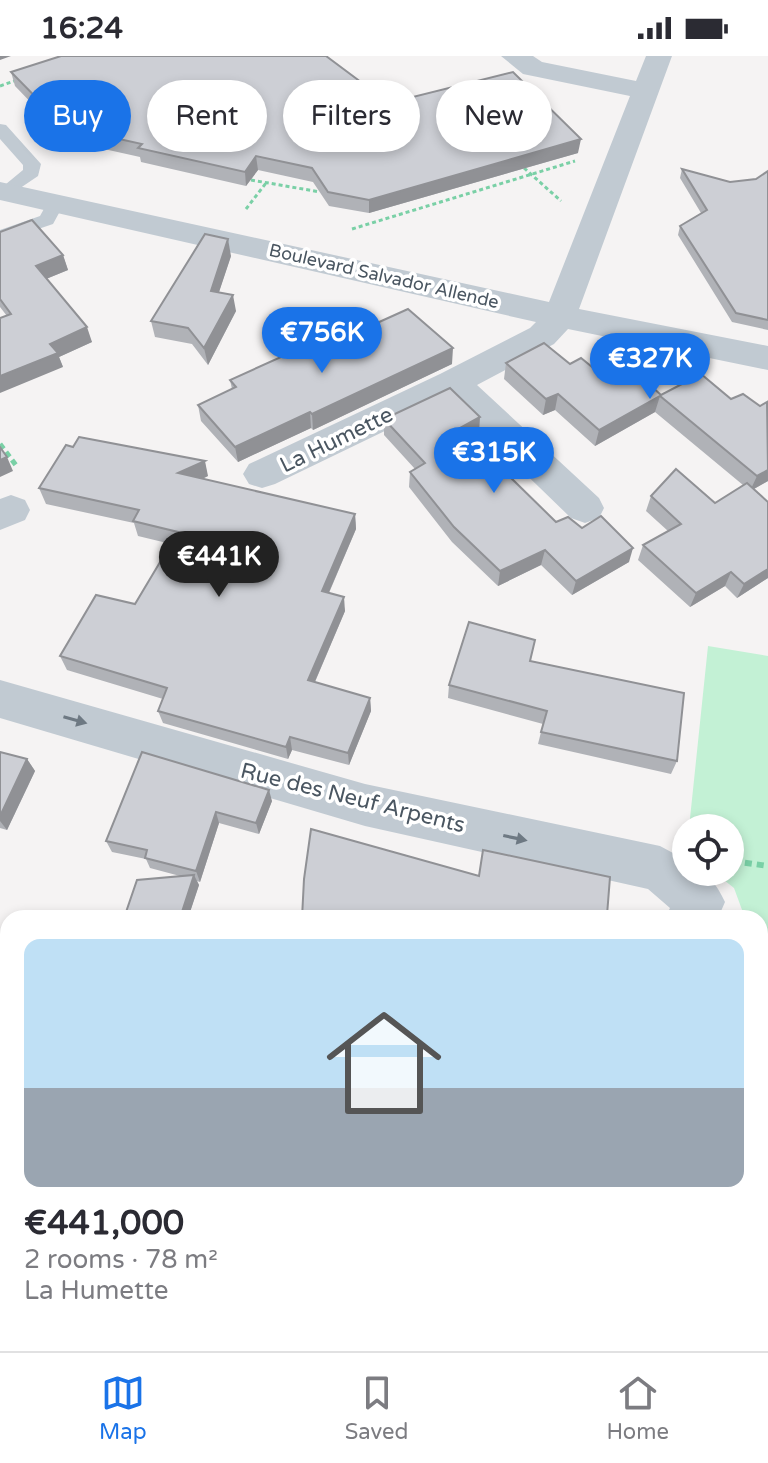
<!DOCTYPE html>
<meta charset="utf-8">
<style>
:root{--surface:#fff;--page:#f2f2f3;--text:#2b2b33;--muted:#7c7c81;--line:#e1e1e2;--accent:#1a73e8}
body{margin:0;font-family:"Varela Round",sans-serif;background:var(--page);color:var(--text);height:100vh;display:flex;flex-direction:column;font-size:30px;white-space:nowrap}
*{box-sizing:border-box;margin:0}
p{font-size:26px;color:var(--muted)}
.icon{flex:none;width:44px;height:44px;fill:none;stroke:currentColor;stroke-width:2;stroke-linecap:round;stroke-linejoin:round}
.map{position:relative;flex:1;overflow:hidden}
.drawer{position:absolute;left:0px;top:854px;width:768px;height:442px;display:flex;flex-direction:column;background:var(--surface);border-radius:24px 24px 0 0;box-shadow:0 4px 12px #0003}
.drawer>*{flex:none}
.guide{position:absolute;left:24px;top:24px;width:720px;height:72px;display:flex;gap:16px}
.fabs{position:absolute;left:672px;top:758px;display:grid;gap:16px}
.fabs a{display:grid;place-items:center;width:72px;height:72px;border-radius:50%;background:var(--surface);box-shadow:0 4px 12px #0003;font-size:40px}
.price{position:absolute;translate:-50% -68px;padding:0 18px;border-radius:28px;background:var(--accent);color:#fff;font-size:26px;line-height:52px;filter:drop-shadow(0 2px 4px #0008)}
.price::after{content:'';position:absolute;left:50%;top:48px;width:24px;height:18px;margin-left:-12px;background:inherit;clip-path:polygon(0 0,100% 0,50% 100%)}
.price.selected{background:#222;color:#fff}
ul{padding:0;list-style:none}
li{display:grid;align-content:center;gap:16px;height:424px;padding:0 24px}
li span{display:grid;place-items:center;height:248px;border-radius:16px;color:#555}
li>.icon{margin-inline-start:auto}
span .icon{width:144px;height:144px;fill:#fffc;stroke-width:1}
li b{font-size:34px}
.pill{padding:0 28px;border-radius:36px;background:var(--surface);box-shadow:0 4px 12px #0003;font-size:28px;line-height:72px}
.pill.selected{background:var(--accent);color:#fff}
.status{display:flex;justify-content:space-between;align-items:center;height:56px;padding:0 40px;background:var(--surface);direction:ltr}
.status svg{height:22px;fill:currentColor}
.tab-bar{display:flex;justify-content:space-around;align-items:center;height:112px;border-top:2px solid var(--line);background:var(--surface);font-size:22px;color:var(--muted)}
.tab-bar a{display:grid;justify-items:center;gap:4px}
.tab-bar .selected{color:var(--accent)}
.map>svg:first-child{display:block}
</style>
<div class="status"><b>16:24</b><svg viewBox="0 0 49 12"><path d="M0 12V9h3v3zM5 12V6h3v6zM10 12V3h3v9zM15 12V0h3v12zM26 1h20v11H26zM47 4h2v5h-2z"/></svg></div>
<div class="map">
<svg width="768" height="1295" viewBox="0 0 768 1295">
<rect width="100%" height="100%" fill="#f5f3f3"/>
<path fill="#c3f1d5" d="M708,590L768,600V946H760V862H745L734,832L714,816H730V772H689Z"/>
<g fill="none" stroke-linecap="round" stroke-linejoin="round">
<g stroke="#7ad0a6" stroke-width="3" stroke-dasharray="4 3" stroke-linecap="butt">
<path d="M0,30L17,24"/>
<path d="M524,112L561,145"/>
<path d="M251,124L320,136"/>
<path d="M246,153L266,127"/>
<path d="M352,173L575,105"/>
</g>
<path stroke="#7ad0a6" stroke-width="5" stroke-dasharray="6 4" stroke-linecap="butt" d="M0,388L18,412"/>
<g stroke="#7ad0a6" stroke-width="6" stroke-dasharray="7 5" stroke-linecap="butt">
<path d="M733,805L768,810"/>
<path d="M760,879L768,877"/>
</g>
<g fill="#c1cad2" fill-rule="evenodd">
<path d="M0,68L6,69L41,108L38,120L7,141L1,140L0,133L23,114V109L0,83Z"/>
<path d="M56,141L65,146L53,168L0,186V174L40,160L50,142Z"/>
</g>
<g fill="#c1cad2" fill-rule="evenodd">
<path d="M501,0H533L542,6L636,25L646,0H672L579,253L768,290V314L568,273L554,288L477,329L599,442L604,452L599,462L585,467L571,462L449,344L275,428L262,432L249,428L243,418L249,408L440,318L530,272L536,266L0,144V126L549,246L630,40L523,18Z"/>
<path d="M11,439L25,444L30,454L25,464L0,474V443Z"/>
<path d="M0,624L365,728L660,790L686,804V816C708,816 716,827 725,846L718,862H665L670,852L648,833L365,770L0,662Z"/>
<rect x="0" y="986" width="8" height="54"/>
<path d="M0,1143L8,1146V1206L0,1203Z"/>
<path d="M186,1288H259L262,1295H189Z"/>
</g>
</g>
<g fill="#b0b2b7">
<path d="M11,16L389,47L578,97L369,157L329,150L313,126L258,114L246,130L141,106L140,101L68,85L15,30Z"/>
<path d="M682,113L730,126L756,123L768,115V274L732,266L678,179L680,170L701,157L680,122Z"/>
<path d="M0,176L63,199L68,214L46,223L92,286L59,301L63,311L7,260L0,251Z"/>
<path d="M231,200L219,236L236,255L208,309L192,288L155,281L151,265Z"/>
<path d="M377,267L452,308L313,374L311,372L238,406L201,365L198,349L232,333L230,324Z"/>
<path d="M506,307L570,308L597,315L661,339L731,343L760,350L768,346V425L754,433L768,446V522L737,542L725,530L690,551L638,504L643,489L668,475L646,455L651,440L715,447L743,429L655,356L595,390L555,354L543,359L504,323Z"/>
<path d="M384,363L479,377L470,381L556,466L582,472L629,506L572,539L541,509L498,530L452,486L409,431L410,416L415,413L384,379Z"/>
<path d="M208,420L202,423L355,458L356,473L329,537L345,555L315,626L370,642L371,655L349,709L292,694L288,703L163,667L158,655L163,643L67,614L60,600L135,548L171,488L138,480L134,467L46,448L39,432Z"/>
<path d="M530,605L677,705L671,718L538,688L543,668L448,642L449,629Z"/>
<path d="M0,696L27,703L35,715L7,774L0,772Z"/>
<path d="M142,696L272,745L259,778L219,767L200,826L197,825L199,829L188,862H124L180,820L150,812L146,803L112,796L106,785Z"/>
<path d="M0,893L8,896V931L0,932Z"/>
</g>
<g fill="#909195">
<path d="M0,0H11L0,4Z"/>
<path d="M581,83L578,97L369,157V144Z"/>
<path d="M256,100L258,114L246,130L245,116Z"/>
<path d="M228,183L231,200L214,251L211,235Z"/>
<path d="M63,199L68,214L41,225L36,210Z"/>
<path d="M233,239L236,255L208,309L204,292Z"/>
<path d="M87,271L92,286L59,301L63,311L0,337V320L50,288Z"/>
<path d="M453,292L452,308L313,374L312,358Z"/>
<path d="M558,338L555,354L543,359L546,343Z"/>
<path d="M660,340L655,356L595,390L599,374Z"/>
<path d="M310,356L311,372L238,406L235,391Z"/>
<path d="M480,361L479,377L459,387L460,372Z"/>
<path d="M7,401L13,415L0,421V404Z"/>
<path d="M205,405L208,420L181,433L178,417Z"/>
<path d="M768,414V425L750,435L757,420Z"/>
<path d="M355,458L356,473L323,550L322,535Z"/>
<path d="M633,492L629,506L572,539L576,525Z"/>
<path d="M545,494L541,509L498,530L500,515Z"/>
<path d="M768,513V522L737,542L744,528Z"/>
<path d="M731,516L725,530L690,551L696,537Z"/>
<path d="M344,541L345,555L310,637L308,624Z"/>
<path d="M370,642L371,655L349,709L348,697Z"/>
<path d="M290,681L292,694L288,703L286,691Z"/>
<path d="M27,703L35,715L7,774L0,765V760Z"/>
<path d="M269,734L272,745L259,778L256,767Z"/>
<path d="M216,756L219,767L200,826L196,815Z"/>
<path d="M194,819L199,829L188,862H180Z"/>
</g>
<g fill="#cdcfd5" stroke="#909195" stroke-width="2">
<path d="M61,0H326L389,47L513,16L581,83L369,144L328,136L312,112L256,100L245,116L138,92L142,88L65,71L11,16Z"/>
<path d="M682,113L730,126L756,123L768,115V264L736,257L680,170L707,154Z"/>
<path d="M32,164L63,199L36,210L87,271L50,288L58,297L0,320V262L11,258L0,243V176Z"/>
<path d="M205,178L228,183L211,235L233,239L204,292L188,272L151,265Z"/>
<path d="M408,253L453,292L312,358L310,356L235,391L198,349L236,331L230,324L370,261L377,267Z"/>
<path d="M544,287L570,308L581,302L597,315L620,302L661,339L701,318L731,343L743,338L760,350L767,346L768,414L757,420L660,340L599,374L558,338L546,343L506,307Z"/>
<path d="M450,332L480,361L460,372L556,466L568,461L582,472L601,460L633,492L576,525L545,494L500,515L454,471L410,416L425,407L384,363Z"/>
<path d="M79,381L205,405L178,417L355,458L322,535L344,541L308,624L370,642L348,697L290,681L286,691L158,655L167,632L60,600L96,539L135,548L178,476L133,465L139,454L39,432L66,389L73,391Z"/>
<path d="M0,391L7,401L0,404Z"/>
<path d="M676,413L715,447L747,427L768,446V513L744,528L731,516L696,537L643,489L681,468L651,440Z"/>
<path d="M469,566L535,584L530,605L684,637L677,705L541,676L547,655L449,629Z"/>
<path d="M0,696L27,703L0,760Z"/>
<path d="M142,696L269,734L256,767L216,756L196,815L145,802L147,794L106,785Z"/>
<path d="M311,773L479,820L483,794L610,821L607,859L596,862H302L304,823Z"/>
<path d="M194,819L180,862H124L137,824Z"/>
<path d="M0,893L8,896V923L0,924Z"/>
<path d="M760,1276H768V1295H429L415,1288H760Z"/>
</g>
<defs><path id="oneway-solid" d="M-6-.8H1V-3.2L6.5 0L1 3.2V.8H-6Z" transform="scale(2)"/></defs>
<g fill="#6e7983">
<use href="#oneway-solid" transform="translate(75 664) rotate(16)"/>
<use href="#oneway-solid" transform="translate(515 782) rotate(12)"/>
</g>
<g text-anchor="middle" stroke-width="7" stroke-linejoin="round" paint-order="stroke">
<g font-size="18" fill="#4a5661" stroke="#fff">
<text transform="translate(384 220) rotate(13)" y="6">Boulevard Salvador Allende</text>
</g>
<g font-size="22" fill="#4a5661" stroke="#fff">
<text transform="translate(336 383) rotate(-26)" y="8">La Humette</text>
<text transform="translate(353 741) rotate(14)" y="8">Rue des Neuf Arpents</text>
</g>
</g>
</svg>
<div class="fabs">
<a><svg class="icon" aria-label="locate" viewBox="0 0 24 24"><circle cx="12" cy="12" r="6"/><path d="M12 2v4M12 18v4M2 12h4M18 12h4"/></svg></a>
</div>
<b class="price" style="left:322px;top:319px">€756K</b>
<b class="price" style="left:650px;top:345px">€327K</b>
<b class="price" style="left:494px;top:439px">€315K</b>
<b class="price selected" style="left:219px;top:543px">€441K</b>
<div class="guide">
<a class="pill selected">Buy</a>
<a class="pill">Rent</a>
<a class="pill">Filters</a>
<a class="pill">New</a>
</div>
<section class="drawer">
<ul>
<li><span style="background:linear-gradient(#bfe0f5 60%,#9aa5b1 0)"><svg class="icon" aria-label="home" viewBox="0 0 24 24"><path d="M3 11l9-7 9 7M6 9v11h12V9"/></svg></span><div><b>€441,000</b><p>2 rooms · 78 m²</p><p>La Humette</p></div></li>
</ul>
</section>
</div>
<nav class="tab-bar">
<a class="selected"><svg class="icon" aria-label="map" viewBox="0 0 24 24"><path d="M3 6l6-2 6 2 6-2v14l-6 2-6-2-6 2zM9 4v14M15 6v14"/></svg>Map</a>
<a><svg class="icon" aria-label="saved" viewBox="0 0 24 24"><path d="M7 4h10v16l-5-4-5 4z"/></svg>Saved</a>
<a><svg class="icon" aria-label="home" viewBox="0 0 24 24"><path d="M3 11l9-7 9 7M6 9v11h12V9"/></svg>Home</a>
</nav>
